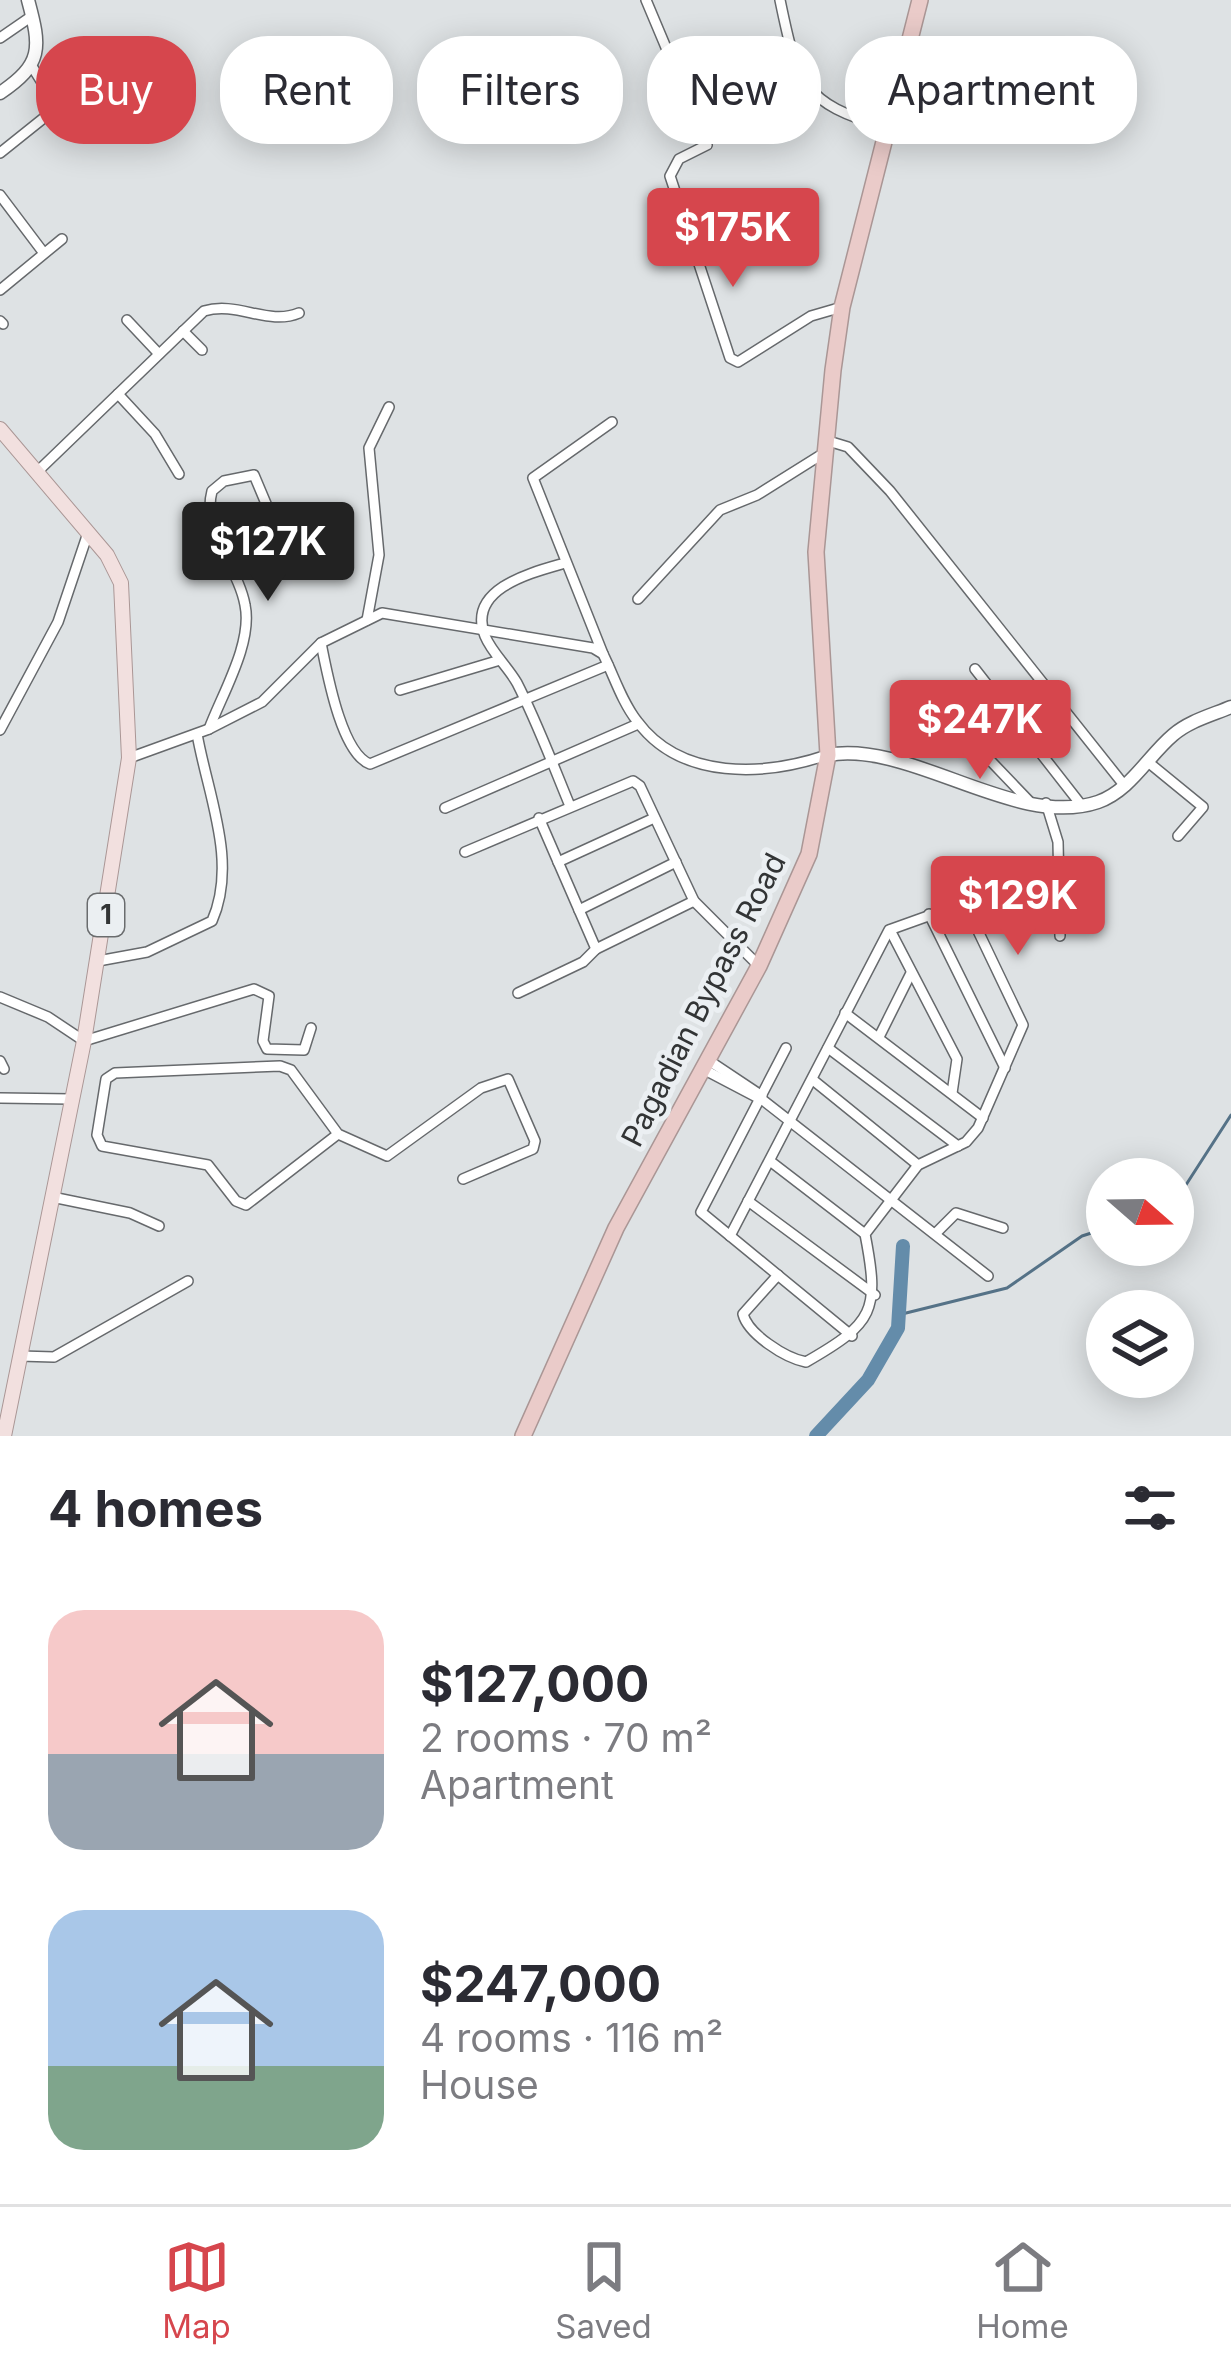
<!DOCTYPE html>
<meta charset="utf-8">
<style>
:root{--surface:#fff;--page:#f2f2f3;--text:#2b2b33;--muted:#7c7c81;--line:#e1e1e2;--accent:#d6464d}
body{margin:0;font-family:Inter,sans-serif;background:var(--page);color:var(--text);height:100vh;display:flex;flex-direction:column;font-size:45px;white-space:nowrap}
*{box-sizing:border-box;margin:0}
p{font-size:39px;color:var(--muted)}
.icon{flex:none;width:66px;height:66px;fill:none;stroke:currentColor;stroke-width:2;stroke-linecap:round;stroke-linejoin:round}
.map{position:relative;height:1436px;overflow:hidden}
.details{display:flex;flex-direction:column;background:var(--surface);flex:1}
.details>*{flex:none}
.top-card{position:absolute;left:36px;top:36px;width:1161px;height:108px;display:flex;gap:24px}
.needle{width:78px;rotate:110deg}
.controls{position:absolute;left:1086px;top:1158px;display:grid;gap:24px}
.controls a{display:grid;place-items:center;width:108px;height:108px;border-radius:50%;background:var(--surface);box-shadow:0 6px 30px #0003;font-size:60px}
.price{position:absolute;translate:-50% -102px;padding:0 27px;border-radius:12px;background:var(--accent);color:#fff;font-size:39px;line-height:78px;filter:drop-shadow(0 3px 6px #0008)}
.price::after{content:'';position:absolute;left:50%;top:72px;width:36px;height:27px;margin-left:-18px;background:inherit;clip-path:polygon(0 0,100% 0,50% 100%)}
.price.on{background:#222;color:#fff}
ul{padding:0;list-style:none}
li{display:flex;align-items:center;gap:36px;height:300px;padding:0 48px}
li span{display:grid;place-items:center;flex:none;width:336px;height:240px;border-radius:36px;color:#555}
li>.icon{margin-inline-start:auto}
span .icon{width:144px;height:144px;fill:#fffc;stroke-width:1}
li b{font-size:51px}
h2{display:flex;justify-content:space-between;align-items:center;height:144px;padding:0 48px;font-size:51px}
.tag{padding:0 42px;border-radius:48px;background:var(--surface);box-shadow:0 6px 30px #0003;font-size:42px;line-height:108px}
.tag.on{background:var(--accent);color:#fff}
.tabs{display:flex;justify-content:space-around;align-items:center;height:168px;border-top:3px solid var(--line);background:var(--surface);font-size:33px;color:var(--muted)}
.tabs a{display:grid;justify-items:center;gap:6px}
.tabs .on{color:var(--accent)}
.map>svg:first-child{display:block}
</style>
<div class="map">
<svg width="1231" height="1436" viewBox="0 0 1231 1436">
<rect width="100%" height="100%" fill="#dee2e4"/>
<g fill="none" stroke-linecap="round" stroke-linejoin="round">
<g stroke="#557287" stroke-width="3">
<path d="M1173,1205L1231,1115"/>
<path d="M898,1315L1007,1288L1082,1236L1107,1228"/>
</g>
<path stroke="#648caa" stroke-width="14" d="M816,1436L868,1380L898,1328L903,1246"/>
<g stroke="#66696c" stroke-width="12">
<g id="street">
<path d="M646,0L707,145L679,159L670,176L730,358L738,362L811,316L842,307"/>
<path d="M780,0C797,82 802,104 886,127"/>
<path d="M0,38L32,16"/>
<path d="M33,68L68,124"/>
<path d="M0,153L55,109"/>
<path d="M0,195L43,252"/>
<path d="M0,290L62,239"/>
<path d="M127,320L159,354"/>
<path d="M0,321L3,324"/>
<path d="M183,331L202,350"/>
<path d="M118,394L155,434L179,474"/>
<path d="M825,440L848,447L890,491L1124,785"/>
<path d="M37,472L204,311C238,301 268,326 299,313"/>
<path d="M565,563C534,572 466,588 485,636C492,653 508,667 517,683C537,722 553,765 570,806"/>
<path d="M638,599L720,510L757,495L824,453"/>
<path d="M367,620L379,555L369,448L389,407"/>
<path d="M321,643C327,672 341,753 370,764L608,665"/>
<path d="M603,654L533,478L612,422"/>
<path d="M975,669L1082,806"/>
<path d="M400,690L500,660"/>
<path d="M209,729C222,694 253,643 245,605C238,566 201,533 212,491L224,481L254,475L270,513"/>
<path d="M0,730L58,622L88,533"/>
<path d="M963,732L1029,801"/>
<path d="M129,758L209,729L262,702L321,643L382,613L593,648L603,654C614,676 622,702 637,721C681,781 765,776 827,755"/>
<path d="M1148,762L1203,807L1178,836"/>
<path d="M1046,803L1058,842L1060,936"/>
<path d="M445,808L638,724"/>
<path d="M539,818L596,949L694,901"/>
<path d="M465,852L633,781L640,786L694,901L759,966"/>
<path d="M558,862L652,819"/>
<path d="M579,910L676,862"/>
<path d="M929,914L1005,1068"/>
<path d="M890,930L957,1059L952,1093"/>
<path d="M98,961L147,952L212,921C238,862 208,796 197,734"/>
<path d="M518,993L583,962L596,949"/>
<path d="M0,997L48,1017L84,1041L254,989L269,996L263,1041L267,1049L304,1050L311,1028"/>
<path d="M845,1013L983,1118"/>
<path d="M879,1037L911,973"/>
<path d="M786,1048L701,1212L852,1336"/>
<path d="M828,1048L958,1146"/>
<path d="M708,1060L762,1096"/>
<path d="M0,1061L4,1069"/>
<path d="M703,1069L764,1101L988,1276"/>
<path d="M813,1080L918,1165"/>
<path d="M0,1098L71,1099"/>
<path d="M338,1134L246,1205L236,1201L208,1165L102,1146L97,1135L106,1079L115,1073L280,1066L291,1070L338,1134L387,1156L481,1088L508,1079L535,1141L533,1149L463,1179"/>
<path d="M770,1161L865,1234"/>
<path d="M52,1197L130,1213L159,1226"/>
<path d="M748,1201L875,1295"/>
<path d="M936,1233L956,1213L1003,1228"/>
<path d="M730,1236L889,930L956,906L968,910L1023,1025L978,1128L966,1142L918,1165L865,1234C880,1311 874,1323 806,1362C785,1358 748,1334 743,1314L778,1275"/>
<path d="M20,1356L54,1357L188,1281"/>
</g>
</g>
<g stroke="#66696c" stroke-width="15">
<g id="secondary">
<path d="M0,93C43,64 41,48 28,0"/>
<path d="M828,755C911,740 1016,830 1098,802C1130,791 1148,756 1173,735C1189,721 1212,715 1231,707"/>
</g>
</g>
<g stroke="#aa9695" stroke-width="16">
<path id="primary" d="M0,429L107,555L121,583L129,758L84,1041L4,1436"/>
</g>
<g stroke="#aa9695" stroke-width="18">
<path id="highway" d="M523,1436L616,1228L759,966L809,854L828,755L816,552L833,370L842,307L920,0"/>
</g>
<use href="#street" stroke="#fff" stroke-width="9"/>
<use href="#secondary" stroke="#fff" stroke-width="12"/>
<use href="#primary" stroke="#f2e0df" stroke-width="14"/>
<use href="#highway" stroke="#eacbc9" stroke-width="15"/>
</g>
<g text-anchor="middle" stroke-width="10" stroke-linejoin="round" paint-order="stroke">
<rect fill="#ebeff2" stroke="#6a6c6e" stroke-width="3" x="88" y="894" width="36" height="42" rx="9"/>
<g font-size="27" font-weight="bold" fill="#323435">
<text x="106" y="924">1</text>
</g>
<g font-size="30" fill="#323435" stroke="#ebeff2">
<text transform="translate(704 1000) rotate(-63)" y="10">Pagadian Bypass Road</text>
</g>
</g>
</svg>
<div class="controls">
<a><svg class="needle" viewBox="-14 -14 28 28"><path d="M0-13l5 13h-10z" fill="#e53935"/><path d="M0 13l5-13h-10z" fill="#7c7c81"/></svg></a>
<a><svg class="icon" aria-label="layers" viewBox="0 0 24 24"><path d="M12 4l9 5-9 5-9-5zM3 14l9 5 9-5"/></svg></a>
</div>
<b class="price" style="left:733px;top:290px">$175K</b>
<b class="price on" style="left:268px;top:604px">$127K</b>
<b class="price" style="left:980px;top:782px">$247K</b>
<b class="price" style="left:1018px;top:958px">$129K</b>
<div class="top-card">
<a class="tag on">Buy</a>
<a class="tag">Rent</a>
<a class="tag">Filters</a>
<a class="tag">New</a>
<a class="tag">Apartment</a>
</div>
</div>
<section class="details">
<h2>4 homes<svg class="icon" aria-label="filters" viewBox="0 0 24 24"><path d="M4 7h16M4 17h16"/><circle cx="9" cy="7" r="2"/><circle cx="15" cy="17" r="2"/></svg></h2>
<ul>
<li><span style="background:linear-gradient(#f6c9c9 60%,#9aa5b1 0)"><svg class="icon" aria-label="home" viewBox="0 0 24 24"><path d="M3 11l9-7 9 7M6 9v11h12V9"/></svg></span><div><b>$127,000</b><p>2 rooms · 70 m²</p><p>Apartment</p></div></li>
<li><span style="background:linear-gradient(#a9c7e8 65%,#7fa58c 0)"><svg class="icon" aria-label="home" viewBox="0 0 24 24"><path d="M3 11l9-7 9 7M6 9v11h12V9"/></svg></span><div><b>$247,000</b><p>4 rooms · 116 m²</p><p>House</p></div></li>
</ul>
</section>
<nav class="tabs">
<a class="on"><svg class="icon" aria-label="map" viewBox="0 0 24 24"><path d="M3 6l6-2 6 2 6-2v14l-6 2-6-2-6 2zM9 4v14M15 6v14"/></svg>Map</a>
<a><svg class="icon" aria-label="saved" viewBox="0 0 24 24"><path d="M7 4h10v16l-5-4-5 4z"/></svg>Saved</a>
<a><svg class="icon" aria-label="home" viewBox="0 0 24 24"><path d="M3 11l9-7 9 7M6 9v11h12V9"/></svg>Home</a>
</nav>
